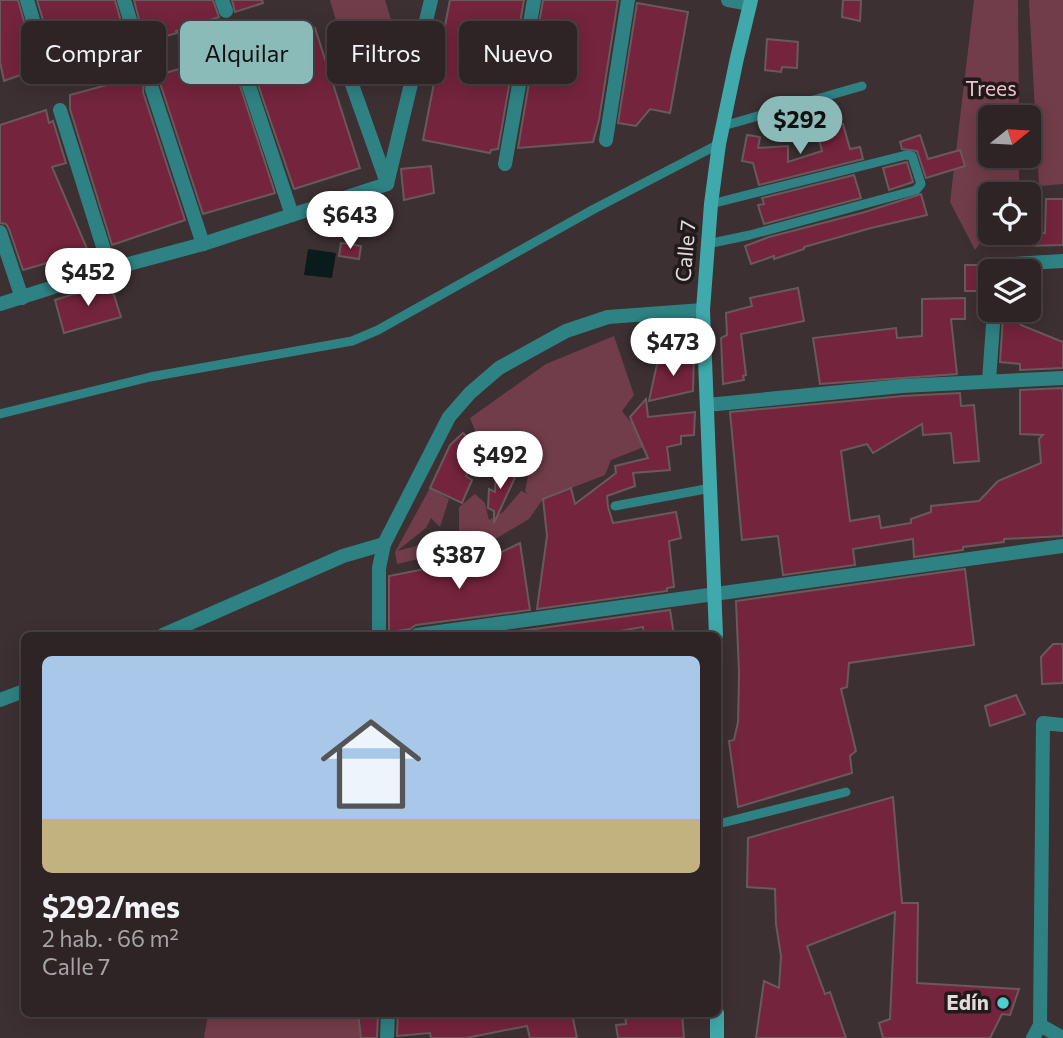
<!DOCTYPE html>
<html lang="es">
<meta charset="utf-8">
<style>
:root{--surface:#2e2426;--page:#362c2e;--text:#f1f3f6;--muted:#a7a4a7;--line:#494143;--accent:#8bbbb9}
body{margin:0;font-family:Commissioner,sans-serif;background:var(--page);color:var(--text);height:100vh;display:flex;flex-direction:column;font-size:26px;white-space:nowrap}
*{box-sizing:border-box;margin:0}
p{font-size:23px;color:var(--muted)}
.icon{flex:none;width:38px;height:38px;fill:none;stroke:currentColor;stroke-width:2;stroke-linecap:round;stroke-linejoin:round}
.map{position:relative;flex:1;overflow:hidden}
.side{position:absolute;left:21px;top:632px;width:700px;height:385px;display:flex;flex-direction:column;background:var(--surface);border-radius:10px;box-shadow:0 4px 18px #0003,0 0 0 2px var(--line)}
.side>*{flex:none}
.guide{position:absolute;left:21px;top:21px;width:700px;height:63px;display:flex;gap:14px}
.needle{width:46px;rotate:72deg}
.controls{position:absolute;left:978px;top:105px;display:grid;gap:14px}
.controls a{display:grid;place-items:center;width:63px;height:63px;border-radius:10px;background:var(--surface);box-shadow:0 4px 18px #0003,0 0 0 2px var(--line);font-size:35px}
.price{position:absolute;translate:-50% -60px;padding:0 16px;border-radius:24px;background:#fff;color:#222;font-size:23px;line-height:46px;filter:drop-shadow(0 2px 4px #0008)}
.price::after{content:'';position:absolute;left:50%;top:42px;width:21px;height:16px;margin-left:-10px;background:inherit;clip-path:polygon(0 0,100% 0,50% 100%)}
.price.on{background:var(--accent);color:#111}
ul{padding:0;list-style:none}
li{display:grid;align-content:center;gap:14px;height:371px;padding:0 21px}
li span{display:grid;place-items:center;height:217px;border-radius:10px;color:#555}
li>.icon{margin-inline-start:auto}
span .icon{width:126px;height:126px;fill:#fffc;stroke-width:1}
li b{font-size:30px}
.pill{padding:0 24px;border-radius:10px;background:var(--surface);box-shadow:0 4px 18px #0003,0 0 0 2px var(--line);font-size:24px;line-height:63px}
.pill.on{background:var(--accent);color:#111}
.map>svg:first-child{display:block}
</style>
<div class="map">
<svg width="1063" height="1038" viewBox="0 0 1063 1038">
<rect width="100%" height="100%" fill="#3d3033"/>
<g fill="#723d4a">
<path d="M330,0H385L403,58L352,75Z"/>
<path d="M974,0H1018L1019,117H990V156H1019V192L1017,194H990V229L975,250L950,202Z"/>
<path d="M1029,0H1063V184L1039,186Z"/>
<path d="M614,336L634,395L622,411L649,445L611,460L605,475L543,499L529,519L492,541L483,561L470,560L449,552L397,564L395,552L430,488L449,499L440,527L431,518L426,528L397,551L459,535V507L475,494L485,503L489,520L503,512L521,491L528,494L525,491L529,471L493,470L475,473L484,453L470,418L546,364Z"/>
<path d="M208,1013H368V1038H204Z"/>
</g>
<path fill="#0a1b1b" d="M308,249L336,253L332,278L304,275Z"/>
<g fill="#74243d" stroke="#685a5c" stroke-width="2">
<path d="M0,0H18L35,60L38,64L45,66L4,81L0,62Z"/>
<path d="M37,0H115L125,36L132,42L140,40L143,35L134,0H213L219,17L176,31L177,33L54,69L53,64L49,65L53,60V54Z"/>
<path d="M232,0H262L263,3L235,12Z"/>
<path d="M450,0H524L498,149L491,150L490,153L423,140Z"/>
<path d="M543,0H618L599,120L593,142L518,148Z"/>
<path d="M843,0H861L860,21L842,17Z"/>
<path d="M637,3L688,12L670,113L650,109L636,126L618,123Z"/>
<path d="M315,28L360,168L294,189L246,50Z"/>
<path d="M767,39L798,42L797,68L782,67L781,72L765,70Z"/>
<path d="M230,55L275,193L203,214L161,86L158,81L150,80L144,83L143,92L185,220L112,245L70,109V95L103,86L135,79L136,81Z"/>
<path d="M46,110L49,123L53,121L66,163L52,167L88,251L23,270L9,229L6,224L0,223V125Z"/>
<path d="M843,124L850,149L860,147L863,159L759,185L753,163L742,161L747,135L760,137L758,148L788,146V162L822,151L817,131Z"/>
<path d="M920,135L928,159L960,150L965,166L926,178L917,151L902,149L900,142Z"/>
<path d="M907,162L913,182L889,190L883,168Z"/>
<path d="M431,166L434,193L404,200L401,169Z"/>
<path d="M854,175L861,198L764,224L758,205L764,204L762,198Z"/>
<path d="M921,194L927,215L871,228L804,247V249L774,259V256L751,264L745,246L769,237L865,212Z"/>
<path d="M1046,199H1063V245L1025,246L985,243V233H1045Z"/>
<path d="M341,243L361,246L359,259L339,256Z"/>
<rect x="965" y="265" width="21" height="26"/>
<path d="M110,283L121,317L64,333L55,300Z"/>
<path d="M798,288L804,321L741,334L746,375L743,376L744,380L723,384L721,338L727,335L726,313L752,306L750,298Z"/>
<path d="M965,298V319H951L957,374L820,384L813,338L896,328L897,338L922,336V299Z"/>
<path d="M1003,317L1021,319V325L1063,342V368L1020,370V364L1000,362Z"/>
<path d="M694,353L693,391L649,401L657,364Z"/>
<path d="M1063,388V536L1004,539V542L963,547V550L914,557L913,539L853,549L855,565L783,575L778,536L742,540L730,412L903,396L960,393L961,406L974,405L979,461L954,463L951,433L923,435L922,424L873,453L867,444L841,451L850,521L879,516L881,528L911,523V519L931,512V506L979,501L998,481L1041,463L1039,439L1043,435L1020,434V390Z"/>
<path d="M646,399L648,417L695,412L694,435L681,436V444L667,447L670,470L633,473L635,486L607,496L608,507L613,523L676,512L681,538L669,541L674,587L667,588V591L537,609L547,536L543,499L571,488L575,504L616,473L615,466L648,458L630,417Z"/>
<path d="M463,433L476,446L463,458L472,460L466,476L472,480L462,503L430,488L450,445Z"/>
<path d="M496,470L517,473L494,523V511L488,508L489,489L495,492Z"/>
<path d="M520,543L530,610L416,625L410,629L389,632V576L470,560L483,561Z"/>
<path d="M965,569L974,645L849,663L847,687L841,689L856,751L850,756L852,773L738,807L729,741L734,740L738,722L739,673L736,601Z"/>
<path d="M670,610L674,635H644L643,627L597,635H534L535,629Z"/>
<path d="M533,629L534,635H486Z"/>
<path d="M1053,644H1063V683L1042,684L1041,657Z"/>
<path d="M1016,695L1025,714L990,726L985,706Z"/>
<path d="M893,797L902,903H918L917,983L1019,989L1010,1015L1002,1014L990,1038H883L879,1023L890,1019L895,912L807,946L825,994L830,992L846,1038H756L764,981L779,988L781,956L776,924L775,889L747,887L748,838Z"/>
<path d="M358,1013H378L377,1038H361Z"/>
<path d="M398,1013H572L577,1038H530L527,1026L466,1038H431L430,1033L397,1036Z"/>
<path d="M625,1013H682L684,1038H618L616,1025L626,1024Z"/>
</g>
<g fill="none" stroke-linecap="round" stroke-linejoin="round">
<g stroke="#2f8283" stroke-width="9">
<path d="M723,126L862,86"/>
<path d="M707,244L750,235L916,190L921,184L912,156L906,155L711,204"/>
<path d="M0,414L150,377L352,341L378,330L594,209L719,144"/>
<path d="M615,506L711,488"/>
<path d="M718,824L846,792"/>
</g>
<g stroke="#2f8283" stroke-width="14">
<path d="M27,0L44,57"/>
<path d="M124,0L134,33"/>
<path d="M222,0L226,11"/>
<path d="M728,0L750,4"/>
<path d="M333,31L387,183"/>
<path d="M239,56L292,215"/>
<path d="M152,89L203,244"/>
<path d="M60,110L110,269"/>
<path d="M606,140L628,0"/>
<path d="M505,164L534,0"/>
<path d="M387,184L431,0"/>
<path d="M0,232L22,298"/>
<path d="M1000,271L1012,264L1063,261"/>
<path d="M0,304L110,269L203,244L387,184"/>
<path d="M989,381L994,310"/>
<path d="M707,405L902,386L1063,378"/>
<path d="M163,635L343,556L384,544"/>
<path d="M379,635V568L384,544L449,417L470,393L499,368L566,331L608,317L703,310"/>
<path d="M417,635L1063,546"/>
<path d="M0,700L24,691"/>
<path d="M387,1038L388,1013"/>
<path d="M1033,1038L1040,1025"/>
<path d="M1063,1038L1040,1025L1043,723L1063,725"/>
</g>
<g stroke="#40a9ab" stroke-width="14">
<path d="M716,635L703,310L711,204L719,144L737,58L751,0"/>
<path d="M717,1038V1013"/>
</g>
</g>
<circle fill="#52cdcf" stroke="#201a1b" stroke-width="2.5" cx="1003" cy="1003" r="7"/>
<g text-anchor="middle" stroke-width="7" stroke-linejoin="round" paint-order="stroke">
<g font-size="21" fill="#f0bfc9" stroke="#201a1b">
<text x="991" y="96">Trees</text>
</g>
<g font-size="21" fill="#e3dadc" stroke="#201a1b">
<text transform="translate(686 251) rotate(-85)" y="7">Calle 7</text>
</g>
<g font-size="21" font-weight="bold" fill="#e3dadc" stroke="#201a1b" text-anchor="end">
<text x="989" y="1010">Edín</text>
</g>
</g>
</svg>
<div class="controls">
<a><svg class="needle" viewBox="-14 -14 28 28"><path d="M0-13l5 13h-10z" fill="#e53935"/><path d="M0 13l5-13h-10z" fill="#a7a4a7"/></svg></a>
<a><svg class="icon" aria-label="locate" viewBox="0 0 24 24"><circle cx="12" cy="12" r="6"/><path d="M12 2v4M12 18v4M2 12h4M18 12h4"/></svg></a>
<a><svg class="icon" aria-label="layers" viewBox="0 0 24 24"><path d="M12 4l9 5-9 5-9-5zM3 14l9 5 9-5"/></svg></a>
</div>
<b class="price on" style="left:800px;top:156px">$292</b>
<b class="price" style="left:350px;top:251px">$643</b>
<b class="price" style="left:88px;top:308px">$452</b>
<b class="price" style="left:673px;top:378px">$473</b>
<b class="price" style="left:500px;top:491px">$492</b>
<b class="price" style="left:459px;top:591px">$387</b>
<div class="guide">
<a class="pill">Comprar</a>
<a class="pill on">Alquilar</a>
<a class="pill">Filtros</a>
<a class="pill">Nuevo</a>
</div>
<section class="side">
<ul>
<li><span style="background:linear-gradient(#a9c7e8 75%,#c2b280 0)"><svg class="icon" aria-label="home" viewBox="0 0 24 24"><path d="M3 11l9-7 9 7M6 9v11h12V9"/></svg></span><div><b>$292/mes</b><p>2 hab. · 66 m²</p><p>Calle 7</p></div></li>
</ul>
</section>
</div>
